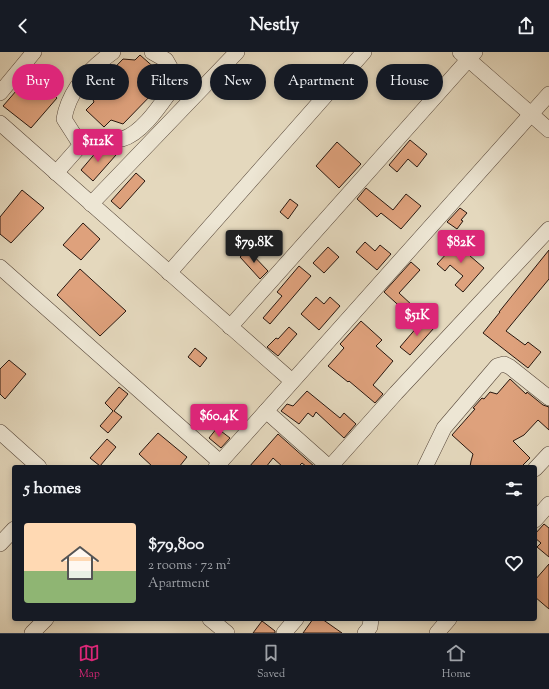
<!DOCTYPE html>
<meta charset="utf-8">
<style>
:root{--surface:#171b24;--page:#20242c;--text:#f1f3f6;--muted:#9ea1a6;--line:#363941;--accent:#db2777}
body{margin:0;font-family:"Sorts Mill Goudy",serif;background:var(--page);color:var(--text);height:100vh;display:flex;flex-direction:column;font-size:15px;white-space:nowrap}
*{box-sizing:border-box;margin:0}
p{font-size:13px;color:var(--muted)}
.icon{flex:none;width:22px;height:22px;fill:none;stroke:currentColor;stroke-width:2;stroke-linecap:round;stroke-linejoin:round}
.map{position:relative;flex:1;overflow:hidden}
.panel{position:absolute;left:12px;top:413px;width:525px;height:156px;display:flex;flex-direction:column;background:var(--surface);border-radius:4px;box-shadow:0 2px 6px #0003}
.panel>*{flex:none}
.top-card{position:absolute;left:12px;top:12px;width:525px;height:36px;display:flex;gap:8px}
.price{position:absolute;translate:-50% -34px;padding:0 9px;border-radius:4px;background:var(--accent);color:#fff;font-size:13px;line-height:26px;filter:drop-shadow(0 1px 2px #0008)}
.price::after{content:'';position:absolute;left:50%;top:24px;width:12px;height:9px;margin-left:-6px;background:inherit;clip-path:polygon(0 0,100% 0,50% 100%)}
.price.selected{background:#222;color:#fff}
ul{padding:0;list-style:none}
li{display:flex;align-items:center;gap:12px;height:100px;padding:0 12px}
li span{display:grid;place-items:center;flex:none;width:112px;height:80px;border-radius:4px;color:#555}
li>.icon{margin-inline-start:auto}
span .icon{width:48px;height:48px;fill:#fffc;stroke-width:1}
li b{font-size:17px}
h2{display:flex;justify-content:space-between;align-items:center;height:48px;padding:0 12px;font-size:17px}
.pill{padding:0 14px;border-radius:18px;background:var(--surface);box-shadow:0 2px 6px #0003;font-size:14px;line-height:36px}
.pill.selected{background:var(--accent);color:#fff}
header{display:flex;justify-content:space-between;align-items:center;height:52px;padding:0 12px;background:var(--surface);font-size:18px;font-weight:700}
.tab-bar{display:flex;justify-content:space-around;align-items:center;height:56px;border-top:1px solid var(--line);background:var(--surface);font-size:11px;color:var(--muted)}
.tab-bar a{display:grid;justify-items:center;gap:2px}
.tab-bar .selected{color:var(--accent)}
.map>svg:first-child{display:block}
</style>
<header><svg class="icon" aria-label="back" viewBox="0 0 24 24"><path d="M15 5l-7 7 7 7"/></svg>Nestly<svg class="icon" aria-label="share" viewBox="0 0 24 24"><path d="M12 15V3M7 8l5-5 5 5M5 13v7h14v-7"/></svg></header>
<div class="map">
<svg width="549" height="581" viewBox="0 0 549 581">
<rect width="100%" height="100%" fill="#e4d8bd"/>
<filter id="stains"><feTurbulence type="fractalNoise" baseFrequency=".005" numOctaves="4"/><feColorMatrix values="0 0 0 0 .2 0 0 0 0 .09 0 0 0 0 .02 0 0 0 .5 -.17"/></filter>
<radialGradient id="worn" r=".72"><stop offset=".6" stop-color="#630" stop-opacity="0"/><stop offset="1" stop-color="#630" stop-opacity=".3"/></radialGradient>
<g fill="#dea17c" stroke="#28170f">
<path d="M140,3L157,18L152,24L156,38L123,72L111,68L104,75L86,58L94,50L90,41L123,7L135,8Z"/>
<path d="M37,15L59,33L53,42L57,46L31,76L3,54Z"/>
<path d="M410,88L427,102L417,115L408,107L397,120L389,113Z"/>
<path d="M337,90L361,112L339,136L316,114Z"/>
<path d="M98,98H110L116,103L93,129L81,118Z"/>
<path d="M136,121L145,129L120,157L111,149Z"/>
<path d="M366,136L393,158L406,142L421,154L401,177L381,161L377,165L357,147Z"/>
<path d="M22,138L44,156L11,191L0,182V165Z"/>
<path d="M290,147L298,153L288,167L280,160Z"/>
<path d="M460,156L467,161L461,168L463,169L457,177L447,170Z"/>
<path d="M83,171L100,187L81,208L63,193Z"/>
<path d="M455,184L465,193L462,197L484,216L463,240L455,233L463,224L450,213L445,219L437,212L449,199L448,198L452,194L448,191Z"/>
<path d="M365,190L375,199L380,193L391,202L377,218L356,200Z"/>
<path d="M328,195L339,205L324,221L313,211Z"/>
<path d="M248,198L268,219L260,227L240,205Z"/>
<path d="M549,198V227L506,279L525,293L528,290L541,300L528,316L483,281L500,260H499Z"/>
<path d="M411,210L420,218L399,241L413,254L407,261L384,240Z"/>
<path d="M299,214L311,224L270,272L263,266L282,244L277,240Z"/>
<path d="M80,217L126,259L100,284L57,243Z"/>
<path d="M316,245L324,252L330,245L340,254L319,278L301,262Z"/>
<path d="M424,267L434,276L410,303L400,295Z"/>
<path d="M361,269L382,288L376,294L393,309L373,333L383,342L375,351L349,329L348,330L328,314L344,296L340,292Z"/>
<path d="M289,275L297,282L278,304L267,295L276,286L278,287Z"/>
<path d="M195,296L207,306L200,315L188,305Z"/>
<path d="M9,308L26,322L5,347L0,342V317Z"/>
<path d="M510,327L526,342L527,340L543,353L549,355V378L538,368L524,383L513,389L530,406L521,415H470L471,409L473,402L452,383L475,357L473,356L482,346L484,347L490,340L497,342Z"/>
<path d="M119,335L128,342L114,359L122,365L108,381L100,374L113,359L105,351Z"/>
<path d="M307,339L340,366L344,361L356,372L344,386L316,360L313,365L308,361L299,372L281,359L287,352L293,354Z"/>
<path d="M217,376L230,386L221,396L209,386Z"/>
<path d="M158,381L187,405L179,415H153L139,402Z"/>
<path d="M278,382L315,415H307L302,411L298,415H283L273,406L266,415H249Z"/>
<path d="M107,387L116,395L100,414L90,406Z"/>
<path d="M544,472L549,476V505L537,495L541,491L535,486V482Z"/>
<path d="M549,512V557L535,545V528Z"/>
<path d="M313,567H322L342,581H303Z"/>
<path d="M262,569L275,579V581H253Z"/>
</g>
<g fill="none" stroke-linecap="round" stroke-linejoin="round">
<g stroke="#57473a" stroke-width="16">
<g id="minor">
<path d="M152,0L166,8L183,38"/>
<path d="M460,0L549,78"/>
<path d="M0,41L34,0"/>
<path d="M0,71L292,329"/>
<path d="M79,89C93,88 109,90 122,87C144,81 164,47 177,30"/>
<path d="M56,121L79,95L80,92L64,67C69,38 90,16 113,0"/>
<path d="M91,152L237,0"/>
<path d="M0,215L220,410"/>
<path d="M169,221L364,0"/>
<path d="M230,275L475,0"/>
<path d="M266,359L329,415"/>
<path d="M0,380L39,415"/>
<path d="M216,415L549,42"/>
<path d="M330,415L396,341L549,177"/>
<path d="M425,415L444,376L497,314L504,312L510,315L549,346"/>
<path d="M535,417L549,402"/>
<path d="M535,468L549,452"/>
<path d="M0,492L14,477"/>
<path d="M210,567L227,581"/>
<path d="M32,581L46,567"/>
<path d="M284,581L296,567"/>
<path d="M365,581L370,575L371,567"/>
<path d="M437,581L449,567"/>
</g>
</g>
<use href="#minor" stroke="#ede6d4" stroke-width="15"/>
</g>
<rect width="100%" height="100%" filter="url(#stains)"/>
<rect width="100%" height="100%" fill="url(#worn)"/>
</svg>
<b class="price" style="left:98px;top:111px">$112K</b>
<b class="price selected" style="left:254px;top:212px">$79.8K</b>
<b class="price" style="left:461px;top:212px">$82K</b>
<b class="price" style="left:417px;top:285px">$51K</b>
<b class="price" style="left:219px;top:386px">$60.4K</b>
<div class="top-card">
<a class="pill selected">Buy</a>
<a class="pill">Rent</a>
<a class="pill">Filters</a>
<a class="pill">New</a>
<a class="pill">Apartment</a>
<a class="pill">House</a>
</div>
<section class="panel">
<h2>5 homes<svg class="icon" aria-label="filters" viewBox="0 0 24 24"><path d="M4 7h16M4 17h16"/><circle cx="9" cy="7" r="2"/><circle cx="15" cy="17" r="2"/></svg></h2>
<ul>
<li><span style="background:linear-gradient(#ffd9b3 60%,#8fb573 0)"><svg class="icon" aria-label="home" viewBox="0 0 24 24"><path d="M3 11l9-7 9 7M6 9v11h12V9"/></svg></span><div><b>$79,800</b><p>2 rooms · 72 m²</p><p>Apartment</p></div><svg class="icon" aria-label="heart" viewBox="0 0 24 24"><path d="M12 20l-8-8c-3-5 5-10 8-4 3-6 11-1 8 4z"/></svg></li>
</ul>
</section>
</div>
<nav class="tab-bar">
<a class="selected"><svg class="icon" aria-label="map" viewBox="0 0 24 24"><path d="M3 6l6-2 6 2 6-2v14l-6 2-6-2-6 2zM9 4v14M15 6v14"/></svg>Map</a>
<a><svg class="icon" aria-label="saved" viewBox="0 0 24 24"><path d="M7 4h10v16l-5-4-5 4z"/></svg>Saved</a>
<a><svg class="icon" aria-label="home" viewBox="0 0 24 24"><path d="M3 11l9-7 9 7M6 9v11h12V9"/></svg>Home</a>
</nav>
